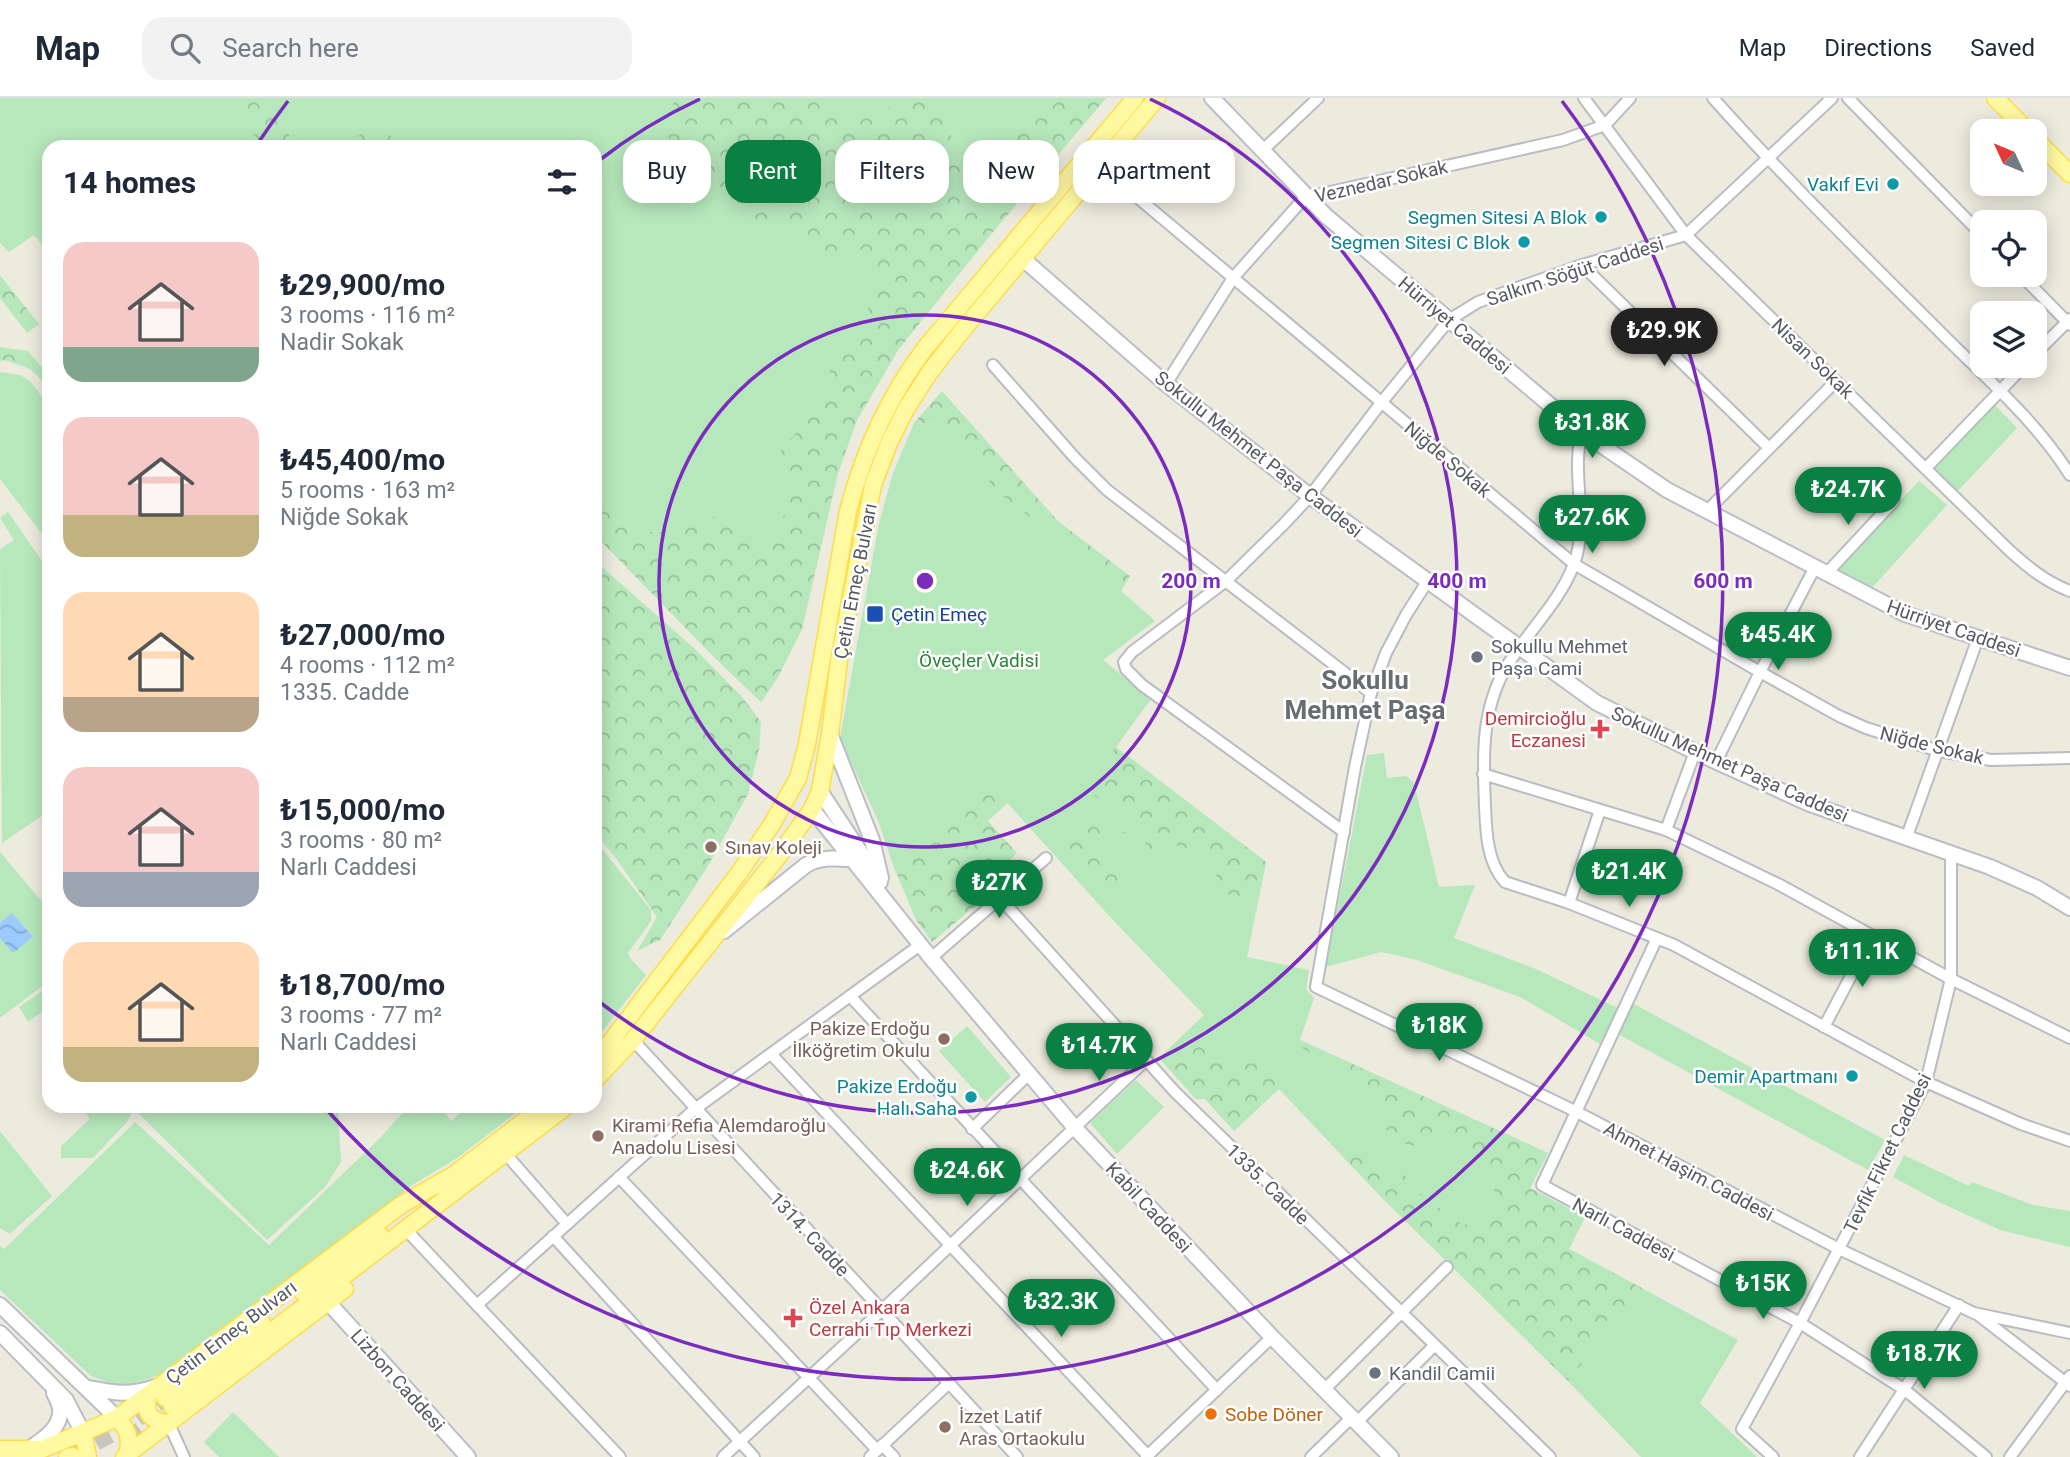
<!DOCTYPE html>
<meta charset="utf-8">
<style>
:root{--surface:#fff;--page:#f2f2f3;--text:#1f2937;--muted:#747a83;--line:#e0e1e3;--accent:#0b8043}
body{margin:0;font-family:Roboto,sans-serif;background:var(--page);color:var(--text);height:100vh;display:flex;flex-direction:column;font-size:26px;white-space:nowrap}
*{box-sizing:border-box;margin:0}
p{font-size:23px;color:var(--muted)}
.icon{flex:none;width:38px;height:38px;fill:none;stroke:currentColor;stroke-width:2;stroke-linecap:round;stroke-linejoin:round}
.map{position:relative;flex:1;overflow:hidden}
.drawer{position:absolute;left:42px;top:42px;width:560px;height:973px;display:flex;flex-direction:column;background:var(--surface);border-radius:21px;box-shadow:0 4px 18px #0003}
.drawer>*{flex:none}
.hud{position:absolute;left:623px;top:42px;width:665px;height:63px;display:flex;gap:14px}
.needle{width:46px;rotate:314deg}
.buttons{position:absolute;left:1970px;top:21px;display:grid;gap:14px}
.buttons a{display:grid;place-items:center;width:77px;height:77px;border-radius:14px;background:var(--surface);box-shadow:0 4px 18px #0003;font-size:35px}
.price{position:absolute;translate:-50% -60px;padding:0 16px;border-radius:24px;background:var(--accent);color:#fff;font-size:23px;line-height:46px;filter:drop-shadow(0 2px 4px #0008)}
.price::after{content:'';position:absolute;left:50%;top:42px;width:21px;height:16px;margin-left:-10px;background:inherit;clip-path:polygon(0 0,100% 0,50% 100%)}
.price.selected{background:#222;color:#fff}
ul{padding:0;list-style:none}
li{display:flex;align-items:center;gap:21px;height:175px;padding:0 21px}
li span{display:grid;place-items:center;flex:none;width:196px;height:140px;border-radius:21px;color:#555}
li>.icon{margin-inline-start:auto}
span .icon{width:84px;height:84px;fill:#fffc;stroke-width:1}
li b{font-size:30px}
h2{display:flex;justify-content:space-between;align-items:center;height:84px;padding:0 21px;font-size:30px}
.chip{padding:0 24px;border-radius:21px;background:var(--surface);box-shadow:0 4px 18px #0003;font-size:24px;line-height:63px}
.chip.selected{background:var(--accent);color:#fff}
header{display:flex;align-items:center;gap:42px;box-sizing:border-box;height:98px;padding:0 35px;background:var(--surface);border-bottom:2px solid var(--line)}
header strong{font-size:33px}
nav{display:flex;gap:38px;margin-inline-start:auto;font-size:24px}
.search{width:490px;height:63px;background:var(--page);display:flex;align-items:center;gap:18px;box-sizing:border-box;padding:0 24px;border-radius:21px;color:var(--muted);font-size:26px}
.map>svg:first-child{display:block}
</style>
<header>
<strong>Map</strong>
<div class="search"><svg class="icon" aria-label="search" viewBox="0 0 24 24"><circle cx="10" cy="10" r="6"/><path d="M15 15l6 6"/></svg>Search here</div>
<nav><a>Map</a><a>Directions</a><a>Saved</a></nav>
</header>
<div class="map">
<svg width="2070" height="1359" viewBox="0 0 2070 1359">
<defs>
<pattern id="forest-crowns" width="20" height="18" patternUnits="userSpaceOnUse" patternTransform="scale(1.75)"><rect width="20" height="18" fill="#b7e8bc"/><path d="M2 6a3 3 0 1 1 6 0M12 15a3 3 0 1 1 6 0" fill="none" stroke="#98bf9c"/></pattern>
<pattern id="water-waves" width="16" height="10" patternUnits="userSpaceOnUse" patternTransform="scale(1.75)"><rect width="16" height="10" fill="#9ccaff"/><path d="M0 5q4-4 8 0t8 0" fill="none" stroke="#82a7d2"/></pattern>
</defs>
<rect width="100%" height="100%" fill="#edebde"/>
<g fill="#b7e8bc">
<path d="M0,0H1106L992,135L898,252L857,322L838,375L802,531L778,579L761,604L715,560L595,437V49H258L208,42L226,49H49V142L46,144L49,148V155L34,137L9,154L0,145Z"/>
<path d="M0,274L20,277L30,283L49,308V445L0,381Z"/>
<path d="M1992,304L2017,330L1957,394L1933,371Z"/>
<path d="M914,325L937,326L965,350L997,394L1091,466L1155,523L1103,562L1151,601L1116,649L1266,764L1247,859L1309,872L1306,891L1314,900L1300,942L1548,1055L1530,1090L1585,1119L1569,1151L1738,1242L1700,1305L1757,1359H1641L1568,1283L1381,1099L1279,991L1234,1033L1205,1001H1196L1159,960L1204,917L1112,821L992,688L893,767L879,725L840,640L879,425L893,375Z"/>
<path d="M1919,383L1947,407L1871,491L1836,473L1837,469Z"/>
<path d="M8,414L42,463L49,468V552L42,558L49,566V713L2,745L0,451L14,442L0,420Z"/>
<path d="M1384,655L1387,680L1406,678L1414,685L1439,789L1475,787L1454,840L1536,871L1618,910L1600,946L1520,899L1417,862L1381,854L1326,869L1367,657Z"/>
<path d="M595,742L651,812V823L628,855L630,860L646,877L595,943Z"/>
<path d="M0,754L49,812V883L0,920Z"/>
<path d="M49,888V909L28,924L19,909Z"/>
<path d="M1634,906L1885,1042L1868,1072L1618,936Z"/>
<path d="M967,928L1011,979L985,1004L939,953Z"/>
<path d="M1136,982L1164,1009L1117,1056L1090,1025Z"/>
<path d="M80,1008H338L341,1064L325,1089L267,1142L134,1011L127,1024L93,1060H61V1048L90,1021Z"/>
<path d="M409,1008H440L451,1023L468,1008H525L457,1060L414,1086L159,1277C129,1288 122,1291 91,1278L0,1192V1148L4,1151L135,1024L269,1147L380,1040Z"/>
<path d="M0,1033L52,1098L10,1136L0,1130Z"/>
<path d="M1904,1057L1969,1088L1972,1084L2033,1107L2070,1113V1149L2000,1132L1941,1105L1893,1079Z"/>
<path d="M233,1314L279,1359H219L204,1344Z"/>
</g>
<g fill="url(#forest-crowns)">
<path d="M244,0H271L283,28L298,49H258L243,5Z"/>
<path d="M678,0H812L832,16L846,10L862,15L872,23L881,21L896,0H926L940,17L955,45L978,72L988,70L1002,42L1019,28L1041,19L1062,0H1106L992,135L898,252L857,322L838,375L802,531L778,579L761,604L715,560L595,437V397L619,426L630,434H681L707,418L719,420L764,444L777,436L794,390L779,369L781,352L796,335L818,301L835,261L877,197L876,177L858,147L822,157C783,137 794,119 739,124L661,31C667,19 668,9 678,0Z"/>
<path d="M378,31L389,36L400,49H361L356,38Z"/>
<path d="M0,177L39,226L27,235L0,200Z"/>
<path d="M0,249L28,253L49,278V289L30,271L5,262L0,263Z"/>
<path d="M942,293L1058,423L1130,478L1121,493L1091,466L997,394L965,350L937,326L914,325Z"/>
<path d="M595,463L694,550L743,600L761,624L759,652L748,696L708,768L660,842L637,853L657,819L615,759L595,735Z"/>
<path d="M1116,649L1266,764L1259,800L1214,795L1217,773L1205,754L1175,747L1164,760L1146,748L1140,723L1094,698L1081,687L1088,679L1100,687L1111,669L1104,664Z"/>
<path d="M992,687L1009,704L988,723L1017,755L1008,764L1010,779L932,844L916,822L893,767Z"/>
<path d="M1086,715L1130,737L1145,758L1138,765L1109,735L1089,748L1120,781L1107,795L1057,743L1065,740Z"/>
<path d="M1300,942L1548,1055L1530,1090L1585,1119L1569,1151L1642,1190L1568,1283L1341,1057L1351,1050L1400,1072L1421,1096L1456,1123L1483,1133L1526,1093L1498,1109L1489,1071L1459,1036L1433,1029L1428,1051L1391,1042L1374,1001L1336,968L1291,944Z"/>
<path d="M1204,943L1242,965L1265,966L1278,991L1234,1033L1205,1001H1196L1159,960Z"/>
</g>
<path fill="url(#water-waves)" d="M12,815L33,839L13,855L0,840V825Z"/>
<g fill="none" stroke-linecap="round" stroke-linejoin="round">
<g stroke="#c8c7bf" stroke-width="16" stroke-dasharray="16 8" stroke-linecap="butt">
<path d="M127,1341L172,1309"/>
<path d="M75,1356L131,1326L165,1300"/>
</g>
<g stroke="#b9bcc2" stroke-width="14">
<g id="street">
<path d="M1584,0L1686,137L2010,453C2029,470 2046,484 2070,493"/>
<path d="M1713,0C1786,82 1864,158 1942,236C1986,280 2037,324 2070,377"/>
<path d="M1848,0L1983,138"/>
<path d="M1264,51L1318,0"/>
<path d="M1100,68L1574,466L1760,574L1839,618L1866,630L1939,653L1991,662L2070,660"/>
<path d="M1582,167L1769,350"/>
<path d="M2021,177L2070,227"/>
<path d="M2035,256L2070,221"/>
<path d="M993,267L1075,360L1107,392L1371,595"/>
<path d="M1166,286L1233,180L1298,107L1308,99L1563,42L1605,27L1630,0"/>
<path d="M1582,334C1570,376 1590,423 1574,466C1559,506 1525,536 1504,573C1481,615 1483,662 1485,708C1486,733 1487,765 1505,784L1569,805L1674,847L1926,984L2021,1026L2070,1043"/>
<path d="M1926,370L2024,268"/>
<path d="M1706,414L1836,283"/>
<path d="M1826,476L1894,403"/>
<path d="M1427,484L1406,517L1386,555L1371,595L1355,669L1316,889L1575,1013L1839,1151L1974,1215L2070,1235"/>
<path d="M1716,664L1760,574L1814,471"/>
<path d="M1483,676L1666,732L1778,786L1951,881L2070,940"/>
<path d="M1666,732L1695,654"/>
<path d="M1344,734L1142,587L1126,571L1124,564L1132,554L1226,483L1283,427L1310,398L1381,305L1449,222L1478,204L1582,167L1686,137L1832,0"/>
<path d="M1906,741L1978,540"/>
<path d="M1000,800L1175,994L1550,1359"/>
<path d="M1569,805L1600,712"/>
<path d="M1657,840L1542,1087L1800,1225L1905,1292L1986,1359"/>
<path d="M931,860L1046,760"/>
<path d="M850,898L1217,1292"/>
<path d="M1824,929L1872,838"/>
<path d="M633,942L1017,1359"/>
<path d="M771,956L1147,1357"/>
<path d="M972,1031L1028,977"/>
<path d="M505,1055L567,1126"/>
<path d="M619,1079L877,1352"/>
<path d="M411,1137L620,1359"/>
<path d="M553,1138L754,1359"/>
<path d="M477,1207L695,1011L920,847"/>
<path d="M1977,1216L2070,1288"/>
<path d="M1324,1292L1447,1169"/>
<path d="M1356,1325L1434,1248"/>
<path d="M169,1326L184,1359"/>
<path d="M882,1347L894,1359"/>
<path d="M723,1359L881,1213L1146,962"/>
<path d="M870,1359L948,1286"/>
<path d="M1146,1359L1272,1239"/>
<path d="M1311,1359L1351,1320"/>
<path d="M1773,1359L1742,1331L1800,1225L1926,984L1951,881V756"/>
<path d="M1860,1359L1959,1207"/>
<path d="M2010,1359L2070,1278"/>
</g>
</g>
<g stroke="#bbbec6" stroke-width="18">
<g id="secondary">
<path d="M1212,0L1326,118L1582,334L1667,392L1905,516L2070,570"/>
<path d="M1022,160L1166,286L1310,398L1597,605L1695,654L1810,706L1990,769L2037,790L2070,810"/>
<path d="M830,636L872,742L881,780"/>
<path d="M820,693L880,784"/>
<path d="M812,711L931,860L1075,1030L1272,1239L1391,1359"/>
<path d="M724,833L806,767C821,759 835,760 851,761"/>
<path d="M328,1204L468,1359"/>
<path d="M0,1207L117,1320"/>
<path d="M0,1235L66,1302L83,1335"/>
<path d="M89,1290C115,1295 129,1298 155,1289"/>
<path d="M29,1351C42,1342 62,1330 60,1311C60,1306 56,1300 54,1295"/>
</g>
</g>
<g stroke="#ffdd45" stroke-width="19">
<g id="primary">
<path d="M1995,0L2028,33"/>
<path d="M2035,41L2070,76"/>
<path d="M595,964L739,775L772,726L798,680L807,646L848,413C864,352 888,299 926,249L1135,0"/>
<path d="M595,982L633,942L780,756L812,711L820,693L830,636L839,562L873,387L889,345L906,311L929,275L961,234L1157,0"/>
<path d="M440,1087L544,1008"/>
<path d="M302,1194L380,1137"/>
<path d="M149,1297C143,1316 150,1322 169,1326"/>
<path d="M165,1300L262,1225"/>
<path d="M172,1309L567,1008"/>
<path d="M117,1320C129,1332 131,1342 127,1357"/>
<path d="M83,1335L88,1359"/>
<path d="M0,1351H43L117,1320L401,1107L448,1080"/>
<path d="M67,1359L72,1358"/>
<path d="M124,1359L345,1191"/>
</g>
</g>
<use href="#street" stroke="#fff" stroke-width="10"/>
<use href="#secondary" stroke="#fff" stroke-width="14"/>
<use href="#primary" stroke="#fff9a1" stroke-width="16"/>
</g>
<g fill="none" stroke="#7b2cbf" stroke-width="3.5">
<circle cx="925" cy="483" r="266"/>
<path d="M597 64A532 532 0 0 1 700 1M1150 1A532 532 0 1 1 597 902"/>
<path d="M256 48A798 798 0 0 1 288 3M1562 3A798 798 0 0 1 327 1012"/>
</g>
<g fill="#0f9aa8" stroke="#fff" stroke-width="2.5">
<circle cx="1893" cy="86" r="7"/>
<circle cx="1601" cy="119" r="7"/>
<circle cx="1524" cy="144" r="7"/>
<circle cx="1852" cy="978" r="7"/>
<circle cx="971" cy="999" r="7"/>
</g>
<rect fill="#1a4fb4" stroke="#fff" stroke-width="2.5" x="866" y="507" width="18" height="18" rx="3.5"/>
<g fill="#6b7280" stroke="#fff" stroke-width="2.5">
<circle cx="1477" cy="559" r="7"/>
<circle cx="1375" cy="1275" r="7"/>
</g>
<g fill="#e0444e" stroke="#fff" stroke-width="2.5">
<path d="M1596.5 620.5h7v7h7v7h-7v7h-7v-7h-7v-7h7z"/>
<path d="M789.5 1209.5h7v7h7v7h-7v7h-7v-7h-7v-7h7z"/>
</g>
<g fill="#8d6e63" stroke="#fff" stroke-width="2.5">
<circle cx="711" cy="749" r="7"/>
<circle cx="944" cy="941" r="7"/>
<circle cx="598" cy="1038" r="7"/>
<circle cx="945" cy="1329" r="7"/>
</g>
<circle fill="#e8710a" stroke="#fff" stroke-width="2.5" cx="1211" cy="1316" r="7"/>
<g text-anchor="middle" stroke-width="5" stroke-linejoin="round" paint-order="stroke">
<g font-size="19" fill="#575b61" stroke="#fff">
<text transform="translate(1381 83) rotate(-13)" y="7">Veznedar Sokak</text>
<text transform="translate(1575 173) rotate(-18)" y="7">Salkım Söğüt Caddesi</text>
<text transform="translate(1455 227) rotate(40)" y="7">Hürriyet Caddesi</text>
<text transform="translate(1813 260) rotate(44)" y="7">Nisan Sokak</text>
<text transform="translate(1259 356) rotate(38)" y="7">Sokullu Mehmet Paşa Caddesi</text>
<text transform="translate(1448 361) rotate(40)" y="7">Niğde Sokak</text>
<text transform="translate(855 483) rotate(-79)" y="7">Çetin Emeç Bulvarı</text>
<text transform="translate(1954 530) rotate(19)" y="7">Hürriyet Caddesi</text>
<text transform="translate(1932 647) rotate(14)" y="7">Niğde Sokak</text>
<text transform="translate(1730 666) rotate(24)" y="7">Sokullu Mehmet Paşa Caddesi</text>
<text transform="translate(1887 1055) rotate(-64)" y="7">Tevfik Fikret Caddesi</text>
<text transform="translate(1689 1073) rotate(28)" y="7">Ahmet Haşim Caddesi</text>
<text transform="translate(1268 1086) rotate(44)" y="7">1335. Cadde</text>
<text transform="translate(1149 1109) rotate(47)" y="7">Kabil Caddesi</text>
<text transform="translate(1624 1131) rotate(28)" y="7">Narlı Caddesi</text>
<text transform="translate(810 1136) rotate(47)" y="7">1314. Cadde</text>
<text transform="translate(231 1234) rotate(-37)" y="7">Çetin Emeç Bulvarı</text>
<text transform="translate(398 1282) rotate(48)" y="7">Lizbon Caddesi</text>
</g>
<g font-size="19" fill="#0d838f" stroke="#fff" text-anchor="end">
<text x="1879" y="93">Vakıf Evi</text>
<text x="1587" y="126">Segmen Sitesi A Blok</text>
<text x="1510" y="151">Segmen Sitesi C Blok</text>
<text x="1838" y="985">Demir Apartmanı</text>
<text x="957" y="995">Pakize Erdoğu<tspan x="957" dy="22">Halı Saha</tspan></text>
</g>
<g font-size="19" fill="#164399" stroke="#fff" text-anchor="start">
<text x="891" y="523">Çetin Emeç</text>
</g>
<g font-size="19" fill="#5b616d" stroke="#fff" text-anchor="start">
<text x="1491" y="555">Sokullu Mehmet<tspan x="1491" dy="22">Paşa Cami</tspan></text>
<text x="1389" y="1282">Kandil Camii</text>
</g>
<g font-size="19" fill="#2b8538" stroke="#fff">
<text x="979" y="569">Öveçler Vadisi</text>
</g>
<g font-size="19" fill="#be3a42" stroke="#fff" text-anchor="end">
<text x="1586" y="627">Demircioğlu<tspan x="1586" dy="22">Eczanesi</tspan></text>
<text x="809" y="1216" text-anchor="start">Özel Ankara<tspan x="809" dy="22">Cerrahi Tıp Merkezi</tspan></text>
</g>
<g font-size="19" fill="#785e54" stroke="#fff" text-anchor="start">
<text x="725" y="756">Sınav Koleji</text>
<text x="930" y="937" text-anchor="end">Pakize Erdoğu<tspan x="930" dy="22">İlköğretim Okulu</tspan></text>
<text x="612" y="1034">Kirami Refia Alemdaroğlu<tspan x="612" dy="22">Anadolu Lisesi</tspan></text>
<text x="959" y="1325">İzzet Latif<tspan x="959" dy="22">Aras Ortaokulu</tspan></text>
</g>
<g font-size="19" fill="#c56008" stroke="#fff" text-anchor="start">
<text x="1225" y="1323">Sobe Döner</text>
</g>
<g font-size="26" font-weight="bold" fill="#686d73" stroke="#fff">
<text x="1365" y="591">Sokullu<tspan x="1365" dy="30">Mehmet Paşa</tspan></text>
</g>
</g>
<circle cx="925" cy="483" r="10" fill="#7b2cbf" stroke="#fff" stroke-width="3.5"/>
<g font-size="21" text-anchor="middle" font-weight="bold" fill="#7b2cbf" stroke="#fff" stroke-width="5" stroke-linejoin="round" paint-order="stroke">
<text x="1191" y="490">200 m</text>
<text x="1457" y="490">400 m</text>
<text x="1723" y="490">600 m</text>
</g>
</svg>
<div class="buttons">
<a><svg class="needle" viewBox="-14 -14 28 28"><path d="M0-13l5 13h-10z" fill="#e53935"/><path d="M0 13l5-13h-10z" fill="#747a83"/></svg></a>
<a><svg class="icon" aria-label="locate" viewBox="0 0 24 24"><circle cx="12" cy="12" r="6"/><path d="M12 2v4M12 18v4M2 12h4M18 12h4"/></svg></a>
<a><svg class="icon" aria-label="layers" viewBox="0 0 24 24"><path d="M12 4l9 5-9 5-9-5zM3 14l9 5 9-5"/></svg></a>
</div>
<b class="price selected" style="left:1664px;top:270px">₺29.9K</b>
<b class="price" style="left:1592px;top:362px">₺31.8K</b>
<b class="price" style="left:1848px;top:429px">₺24.7K</b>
<b class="price" style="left:1592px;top:457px">₺27.6K</b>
<b class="price" style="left:1778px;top:574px">₺45.4K</b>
<b class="price" style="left:1629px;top:811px">₺21.4K</b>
<b class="price" style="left:999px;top:822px">₺27K</b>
<b class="price" style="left:1862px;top:891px">₺11.1K</b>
<b class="price" style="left:1439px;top:965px">₺18K</b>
<b class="price" style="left:1099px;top:985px">₺14.7K</b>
<b class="price" style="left:967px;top:1110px">₺24.6K</b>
<b class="price" style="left:1763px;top:1223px">₺15K</b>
<b class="price" style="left:1061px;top:1241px">₺32.3K</b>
<b class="price" style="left:1924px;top:1293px">₺18.7K</b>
<div class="hud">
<a class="chip">Buy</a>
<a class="chip selected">Rent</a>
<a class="chip">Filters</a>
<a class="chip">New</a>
<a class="chip">Apartment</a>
</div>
<section class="drawer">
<h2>14 homes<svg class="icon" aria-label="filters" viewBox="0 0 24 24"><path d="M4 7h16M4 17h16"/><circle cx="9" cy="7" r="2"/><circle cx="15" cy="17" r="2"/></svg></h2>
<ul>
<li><span style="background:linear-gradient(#f6c9c9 75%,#7fa58c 0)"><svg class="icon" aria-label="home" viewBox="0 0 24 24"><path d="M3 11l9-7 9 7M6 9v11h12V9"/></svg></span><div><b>₺29,900/mo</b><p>3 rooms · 116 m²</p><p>Nadir Sokak</p></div></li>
<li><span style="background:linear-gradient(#f6c9c9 70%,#c2b280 0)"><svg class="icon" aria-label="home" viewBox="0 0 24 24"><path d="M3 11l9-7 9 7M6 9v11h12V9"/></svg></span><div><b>₺45,400/mo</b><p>5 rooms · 163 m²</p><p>Niğde Sokak</p></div></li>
<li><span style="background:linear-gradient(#ffd9b3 75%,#b9a48a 0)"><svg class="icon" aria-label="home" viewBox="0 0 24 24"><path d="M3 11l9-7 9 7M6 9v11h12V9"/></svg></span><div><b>₺27,000/mo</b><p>4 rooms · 112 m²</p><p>1335. Cadde</p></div></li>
<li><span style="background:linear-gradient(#f6c9c9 75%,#9aa5b1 0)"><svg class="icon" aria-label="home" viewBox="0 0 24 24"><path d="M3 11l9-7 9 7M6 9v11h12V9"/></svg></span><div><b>₺15,000/mo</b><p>3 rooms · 80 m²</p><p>Narlı Caddesi</p></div></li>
<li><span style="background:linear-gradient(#ffd9b3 75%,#c2b280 0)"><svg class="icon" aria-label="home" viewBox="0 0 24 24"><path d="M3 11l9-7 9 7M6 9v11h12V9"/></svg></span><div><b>₺18,700/mo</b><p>3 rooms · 77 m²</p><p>Narlı Caddesi</p></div></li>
</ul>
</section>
</div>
